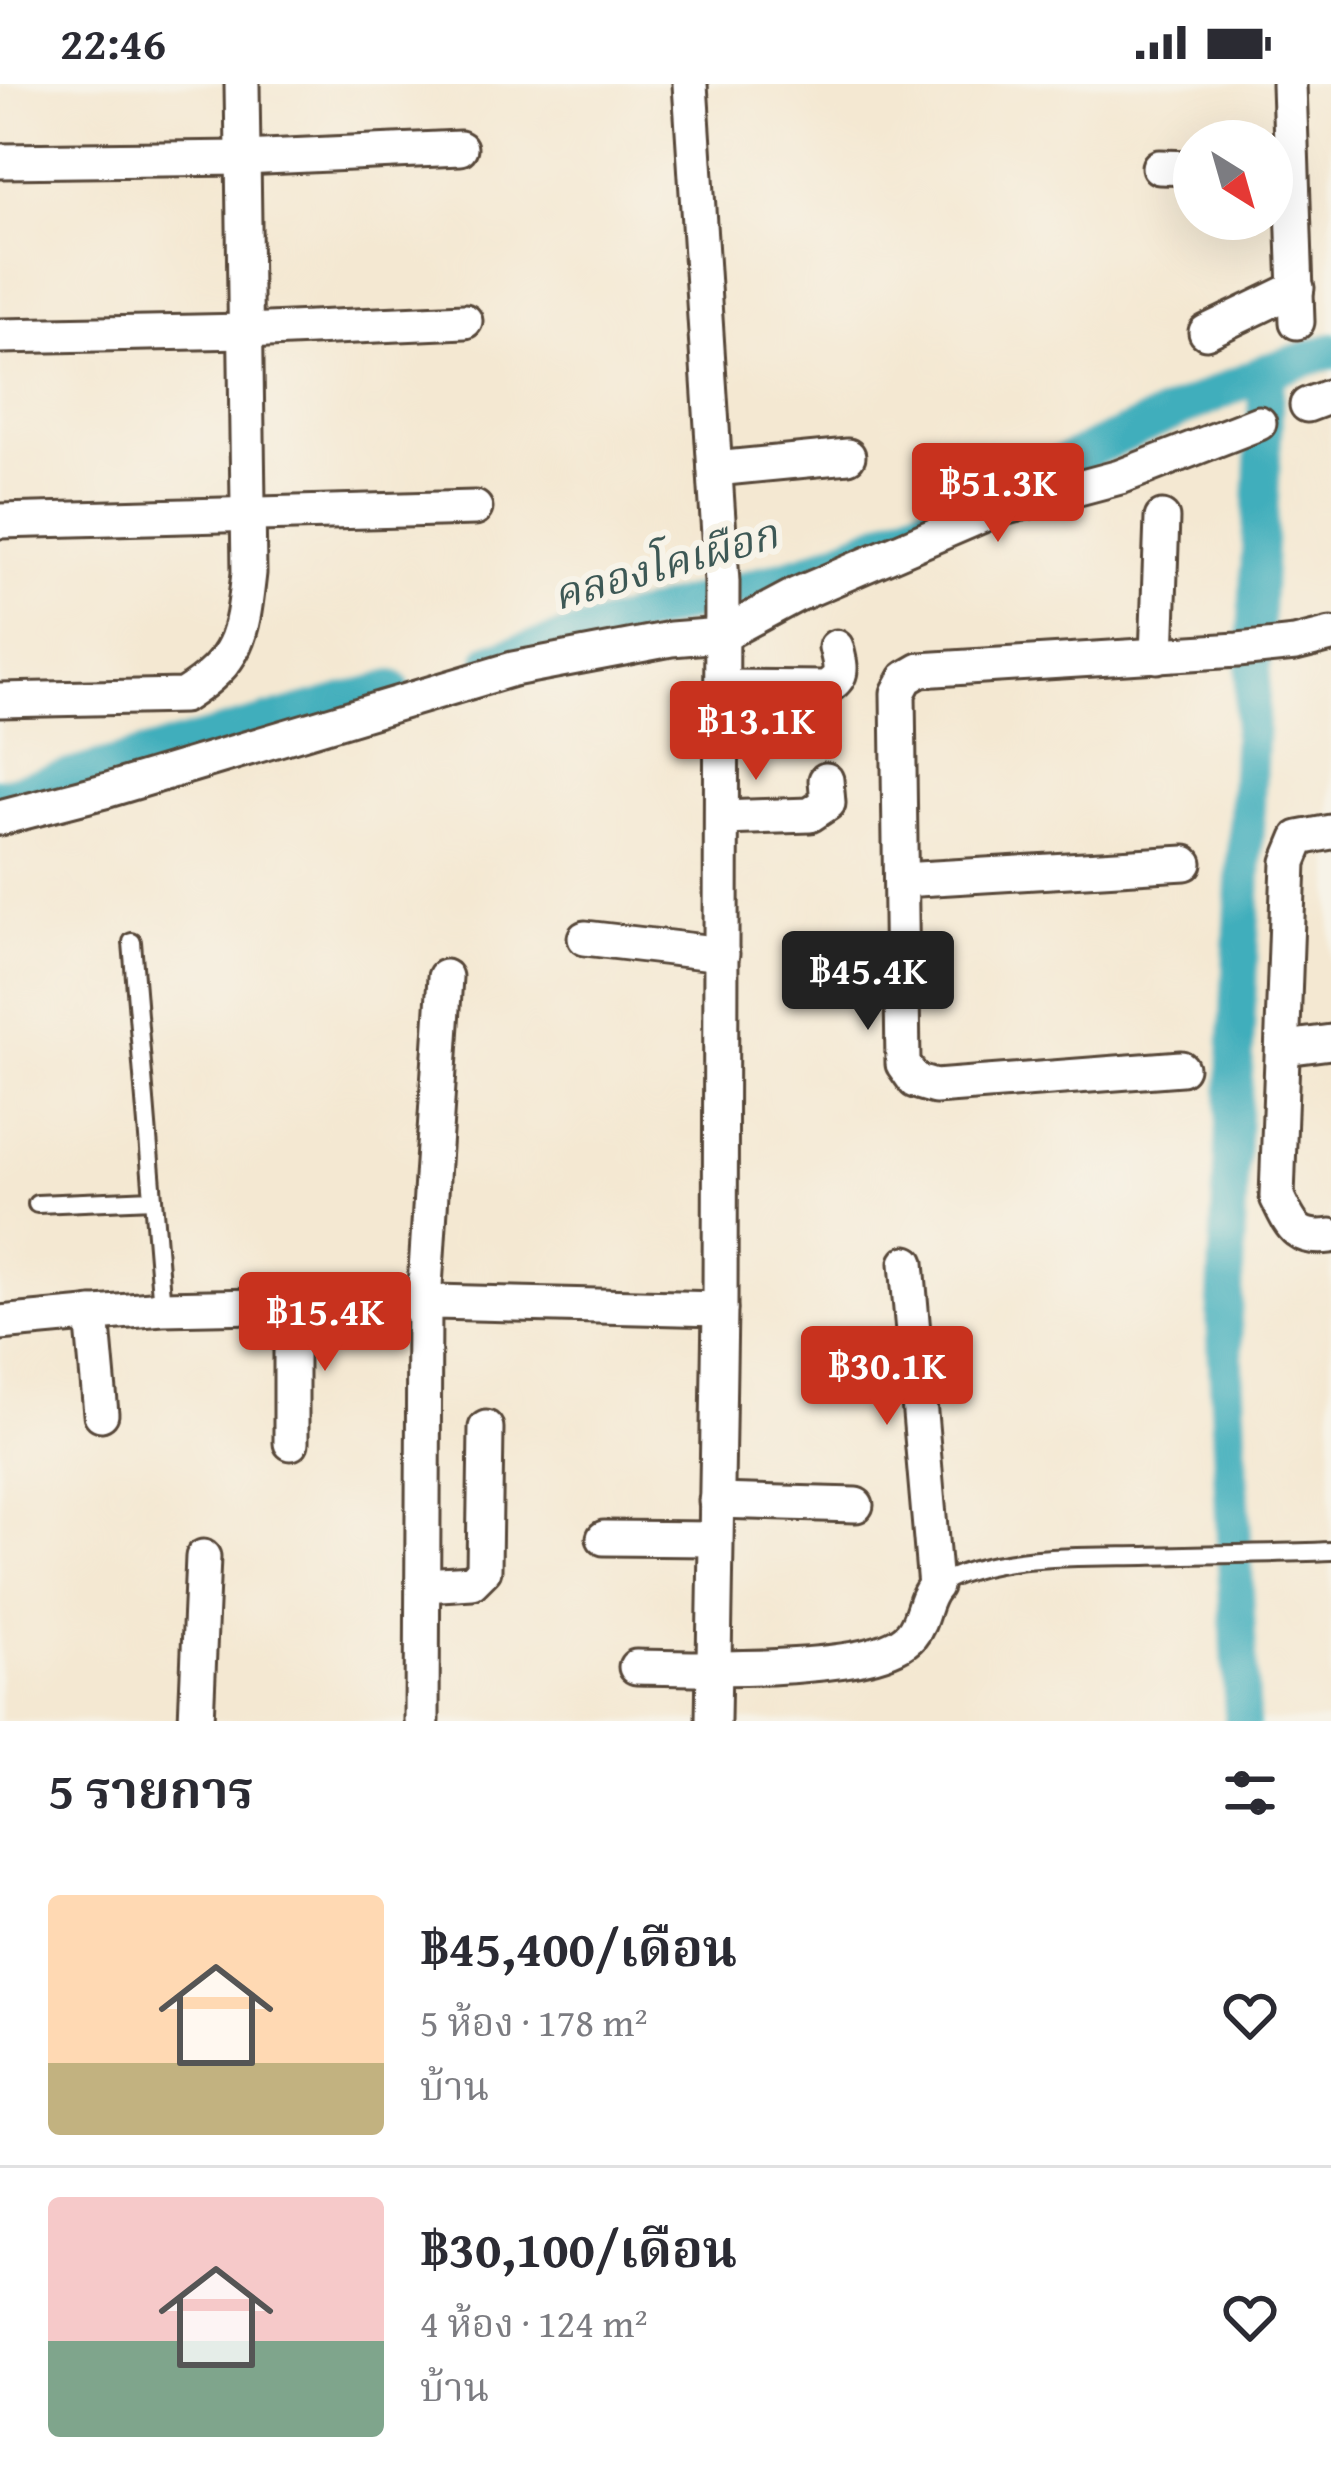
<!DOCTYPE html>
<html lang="th">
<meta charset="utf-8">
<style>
:root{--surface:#fff;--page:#f7f7f7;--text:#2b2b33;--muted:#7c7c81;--line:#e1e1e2;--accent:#c8321e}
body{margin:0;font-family:"Gentium Book Plus","Noto Serif Thai",serif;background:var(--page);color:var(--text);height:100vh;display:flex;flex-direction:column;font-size:45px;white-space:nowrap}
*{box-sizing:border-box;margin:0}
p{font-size:39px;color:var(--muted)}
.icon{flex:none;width:66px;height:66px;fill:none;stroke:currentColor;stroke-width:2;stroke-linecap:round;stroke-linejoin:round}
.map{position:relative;height:1637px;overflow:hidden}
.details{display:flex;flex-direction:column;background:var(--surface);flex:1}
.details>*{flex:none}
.needle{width:78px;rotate:143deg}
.controls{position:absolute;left:1173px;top:36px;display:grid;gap:24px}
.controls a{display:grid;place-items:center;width:120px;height:120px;border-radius:50%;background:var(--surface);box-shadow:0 12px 48px #0002;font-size:60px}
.price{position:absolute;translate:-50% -102px;padding:0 27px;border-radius:12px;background:var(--accent);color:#fff;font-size:39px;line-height:78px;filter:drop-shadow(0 3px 6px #0008)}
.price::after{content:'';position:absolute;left:50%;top:72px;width:36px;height:27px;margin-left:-18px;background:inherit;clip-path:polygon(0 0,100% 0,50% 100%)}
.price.active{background:#222;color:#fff}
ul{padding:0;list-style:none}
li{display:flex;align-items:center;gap:36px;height:300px;padding:0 48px}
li+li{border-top:3px solid var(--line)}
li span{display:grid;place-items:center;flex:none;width:336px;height:240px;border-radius:12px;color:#555}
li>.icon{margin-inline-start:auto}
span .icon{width:144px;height:144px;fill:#fffc;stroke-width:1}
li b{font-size:51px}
h2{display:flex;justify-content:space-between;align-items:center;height:144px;padding:0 48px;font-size:51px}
.status{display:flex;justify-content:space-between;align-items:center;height:84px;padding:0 60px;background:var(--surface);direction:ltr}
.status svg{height:33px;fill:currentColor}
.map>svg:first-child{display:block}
</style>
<div class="status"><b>22:46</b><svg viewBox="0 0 49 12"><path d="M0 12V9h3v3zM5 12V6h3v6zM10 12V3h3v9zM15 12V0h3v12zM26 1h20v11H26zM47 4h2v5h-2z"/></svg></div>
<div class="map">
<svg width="1331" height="1637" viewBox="0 0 1331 1637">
<rect width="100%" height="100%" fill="#f7f3e8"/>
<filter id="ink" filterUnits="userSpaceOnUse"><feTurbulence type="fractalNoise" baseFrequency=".00833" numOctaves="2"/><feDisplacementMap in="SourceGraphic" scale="24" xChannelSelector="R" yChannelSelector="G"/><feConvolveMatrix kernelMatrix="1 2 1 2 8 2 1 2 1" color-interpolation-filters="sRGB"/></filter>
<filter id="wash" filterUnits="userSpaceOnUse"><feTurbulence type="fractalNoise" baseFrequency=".004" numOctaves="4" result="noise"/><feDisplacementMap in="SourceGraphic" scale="48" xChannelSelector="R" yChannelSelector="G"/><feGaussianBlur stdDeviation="2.7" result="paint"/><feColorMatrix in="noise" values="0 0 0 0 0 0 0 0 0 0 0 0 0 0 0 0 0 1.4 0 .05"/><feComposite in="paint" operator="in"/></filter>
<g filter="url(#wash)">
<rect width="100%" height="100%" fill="#f4e8d2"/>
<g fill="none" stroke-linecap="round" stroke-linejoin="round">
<g stroke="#40aebc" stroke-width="36">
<path d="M492,576L807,487L1005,404L1267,287L1331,267"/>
<path d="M0,712L392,604"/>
<path d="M1242,1637L1224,1235L1267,287"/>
</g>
</g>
</g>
<g filter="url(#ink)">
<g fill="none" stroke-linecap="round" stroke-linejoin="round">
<g stroke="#574639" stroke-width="22">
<g id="lane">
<path d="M132,858L162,1224"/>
<path d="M37,1120L153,1115"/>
<path d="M935,1502C990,1469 1082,1473 1145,1472C1207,1470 1269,1470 1331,1467"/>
</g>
</g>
<g stroke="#574639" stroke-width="39">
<g id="street">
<path d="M690,0L722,498L720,1225L713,1637"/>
<path d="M1289,0L1297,238"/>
<path d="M0,77L243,74L460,64"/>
<path d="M1159,83L1194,84"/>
<path d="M1206,248L1297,204"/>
<path d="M0,252L246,247L465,237"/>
<path d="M1307,321L1331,312"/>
<path d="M715,385L848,372"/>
<path d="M0,437L475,424"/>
<path d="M1157,572L1162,434"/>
<path d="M722,603L825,604C845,593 841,584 836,563"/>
<path d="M0,616L183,612C240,576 242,551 249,489L242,0"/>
<path d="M0,734L108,706L513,585L671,555L721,551L796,511L992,427L1120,393L1259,339"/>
<path d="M722,734L810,731L828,719L826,696"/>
<path d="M1331,748L1299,754L1289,778L1277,1113C1291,1141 1295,1157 1331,1152"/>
<path d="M901,796L1185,779"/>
<path d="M585,854L722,870"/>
<path d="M1285,964L1331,958"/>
<path d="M1181,984L935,1003L915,997L903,980L898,609L906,594L920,586L1238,566L1295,560L1331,551"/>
<path d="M291,1222V1359"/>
<path d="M92,1230L101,1330"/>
<path d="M0,1239L162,1224L435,1218L720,1225"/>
<path d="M716,1417L856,1421"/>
<path d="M604,1454L715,1455"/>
<path d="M424,1501L472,1498L484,1486L486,1344"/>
<path d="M636,1583C690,1584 877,1591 911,1551C924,1536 922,1516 935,1502L907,1179"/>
<path d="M196,1637L203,1473"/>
<path d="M422,1637L424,1218L445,893"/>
</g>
</g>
<use href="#lane" stroke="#fff" stroke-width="16"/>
<use href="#street" stroke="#fff" stroke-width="33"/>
</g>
</g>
<g text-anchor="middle" stroke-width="12" stroke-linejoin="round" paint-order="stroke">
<g font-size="42" font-style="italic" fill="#3d5855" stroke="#f7f3e8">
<text transform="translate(665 480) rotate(-16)" y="15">คลองโคเผือก</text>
</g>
</g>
</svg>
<div class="controls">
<a><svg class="needle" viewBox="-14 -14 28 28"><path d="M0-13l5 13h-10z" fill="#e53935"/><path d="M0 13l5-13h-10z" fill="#7c7c81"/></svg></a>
</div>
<b class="price" style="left:998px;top:461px">฿51.3K</b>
<b class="price" style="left:756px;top:699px">฿13.1K</b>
<b class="price active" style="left:868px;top:949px">฿45.4K</b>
<b class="price" style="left:325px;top:1290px">฿15.4K</b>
<b class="price" style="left:887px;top:1344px">฿30.1K</b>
</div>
<section class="details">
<h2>5 รายการ<svg class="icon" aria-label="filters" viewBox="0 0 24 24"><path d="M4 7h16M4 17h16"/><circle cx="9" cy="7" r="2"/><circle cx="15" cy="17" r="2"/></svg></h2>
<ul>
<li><span style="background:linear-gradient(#ffd9b3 70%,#c2b280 0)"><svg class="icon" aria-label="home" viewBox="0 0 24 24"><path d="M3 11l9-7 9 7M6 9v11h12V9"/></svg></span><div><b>฿45,400/เดือน</b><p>5 ห้อง · 178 m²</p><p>บ้าน</p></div><svg class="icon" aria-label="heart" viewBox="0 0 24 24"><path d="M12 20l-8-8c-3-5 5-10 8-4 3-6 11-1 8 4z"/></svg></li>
<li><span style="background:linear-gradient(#f6c9c9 60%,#7fa58c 0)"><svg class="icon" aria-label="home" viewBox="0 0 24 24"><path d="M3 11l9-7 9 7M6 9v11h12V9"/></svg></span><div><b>฿30,100/เดือน</b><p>4 ห้อง · 124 m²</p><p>บ้าน</p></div><svg class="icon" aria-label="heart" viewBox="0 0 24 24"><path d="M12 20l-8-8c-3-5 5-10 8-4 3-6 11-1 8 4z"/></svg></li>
</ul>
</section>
